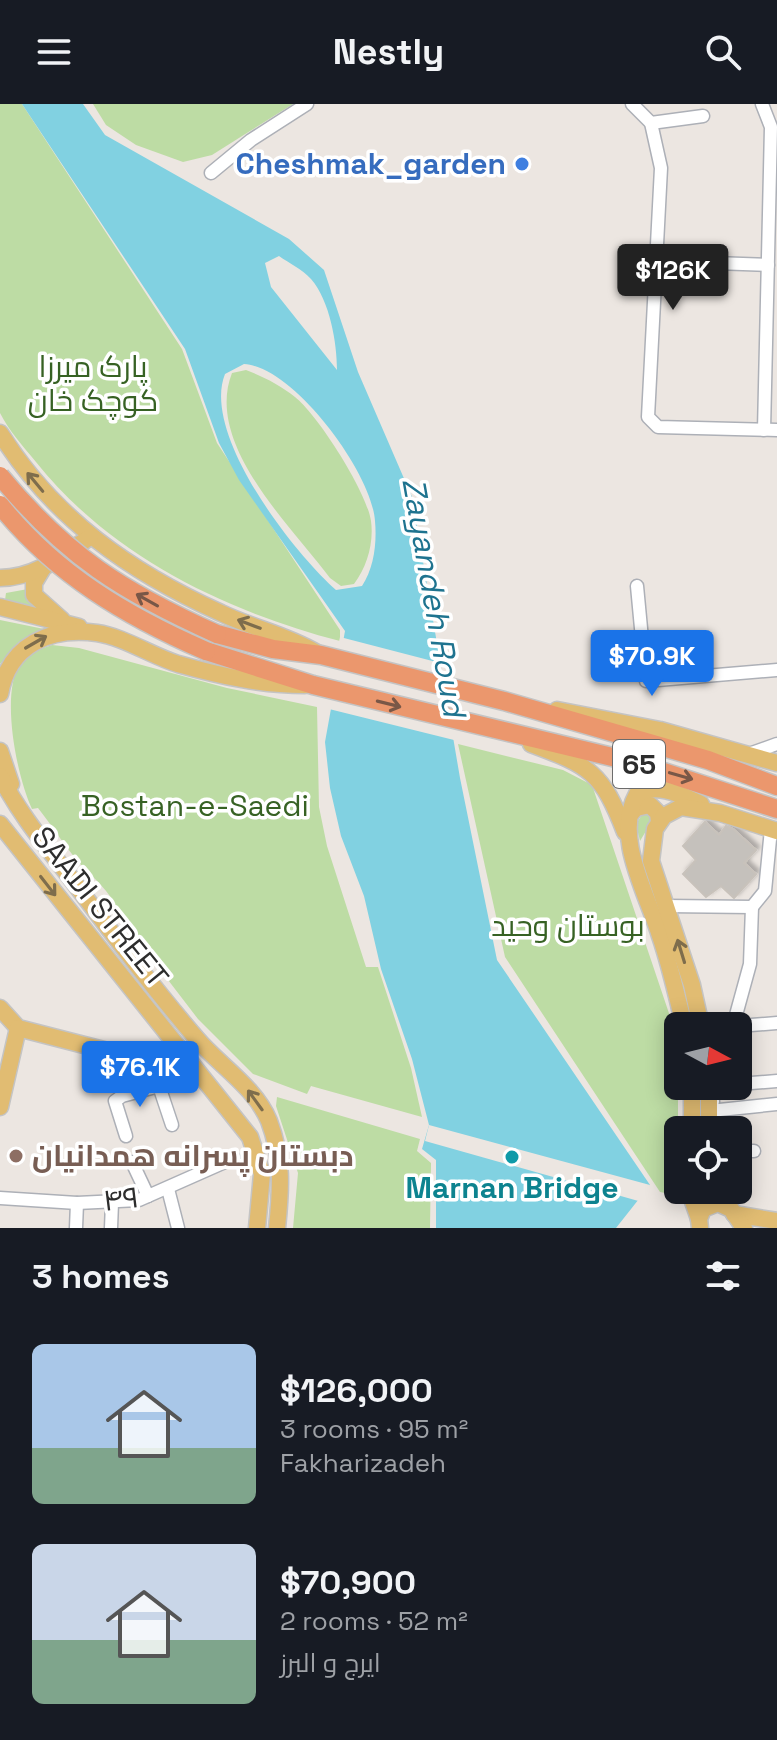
<!DOCTYPE html>
<meta charset="utf-8">
<style>
:root{--surface:#171b24;--page:#242831;--text:#f1f3f6;--muted:#9ea1a6;--accent:#1a73e8}
body{margin:0;font-family:"Space Grotesk",Cairo,sans-serif;background:var(--page);color:var(--text);height:100vh;display:flex;flex-direction:column;font-size:30px;white-space:nowrap}
*{box-sizing:border-box;margin:0}
p{font-size:26px;color:var(--muted)}
.icon{flex:none;width:44px;height:44px;fill:none;stroke:currentColor;stroke-width:2;stroke-linecap:round;stroke-linejoin:round}
.map{position:relative;height:1124px;overflow:hidden}
.drawer{display:flex;flex-direction:column;background:var(--surface);flex:1}
.drawer>*{flex:none}
.needle{width:52px;rotate:97deg}
.controls{position:absolute;left:664px;top:908px;display:grid;gap:16px}
.controls a{display:grid;place-items:center;width:88px;height:88px;border-radius:12px;background:var(--surface);box-shadow:0 4px 20px #0003;font-size:40px}
.price{position:absolute;translate:-50% -68px;padding:0 18px;border-radius:8px;background:var(--accent);color:#fff;font-size:26px;line-height:52px;filter:drop-shadow(0 2px 4px #0008)}
.price::after{content:'';position:absolute;left:50%;top:48px;width:24px;height:18px;margin-left:-12px;background:inherit;clip-path:polygon(0 0,100% 0,50% 100%)}
.price.active{background:#222;color:#fff}
ul{padding:0;list-style:none}
li{display:flex;align-items:center;gap:24px;height:200px;padding:0 32px}
li span{display:grid;place-items:center;flex:none;width:224px;height:160px;border-radius:12px;color:#555}
li>.icon{margin-inline-start:auto}
span .icon{width:96px;height:96px;fill:#fffc;stroke-width:1}
li b{font-size:34px}
h2{display:flex;justify-content:space-between;align-items:center;height:96px;padding:0 32px;font-size:34px}
header{display:flex;justify-content:space-between;align-items:center;height:104px;padding:0 32px;background:var(--surface);font-size:36px;font-weight:700}
.map>svg:first-child{display:block}
</style>
<header><svg class="icon" aria-label="menu" viewBox="0 0 24 24"><path d="M4 6h16M4 12h16M4 18h16"/></svg>Nestly<svg class="icon" aria-label="search" viewBox="0 0 24 24"><circle cx="10" cy="10" r="6"/><path d="M15 15l6 6"/></svg></header>
<div class="map">
<svg width="777" height="1124" viewBox="0 0 777 1124">
<defs>
<filter id="shadow"><feDropShadow dx="3.5" dy="-3.5" stdDeviation="2" flood-color="#0004"/></filter>
</defs>
<rect width="100%" height="100%" fill="#ece6e1"/>
<g fill="#bddca4">
<path d="M0,0H22L182,245L217,339L340,526V537C225,507 111,452 36,358C23,342 9,327 0,309Z"/>
<path d="M93,0H293L212,51L183,58L136,41L106,21Z"/>
<path d="M246,266C264,273 280,281 295,293C318,311 367,388 371,417C374,439 367,463 354,480L341,482L330,474C292,423 204,340 232,269Z"/>
<path d="M28,485L36,503L5,496L6,489Z"/>
<path d="M0,516L49,526L19,538L0,560Z"/>
<path d="M52,541L79,544L227,584L317,603L319,703L327,742L366,863H378L411,964L422,1013L311,982L307,990L253,970L198,915L119,812C114,792 100,780 86,766C68,748 54,724 38,704L32,705C17,673 0,591 20,559C27,549 41,545 52,541Z"/>
<path d="M458,640L563,666L592,681L678,936V1086L681,1092L660,1088L505,853Z"/>
<path d="M643,709L651,712L652,717L640,737L636,720Z"/>
<path d="M277,993L420,1035L417,1047L431,1059L430,1124H293L298,1069L276,1002Z"/>
</g>
<path fill="#81d1e1" fill-rule="evenodd" d="M22,0H83L105,31L289,135L324,166L358,268L412,393L460,674L497,856L650,1081L616,1124H436V1056L422,1045L429,1021L412,955L381,865L364,792L341,732L330,684L325,638L345,527L239,376L219,339L185,245ZM279,152C289,159 303,166 311,175C330,197 337,239 337,266L271,183L265,159ZM244,260C294,263 372,369 375,417C377,439 374,464 362,482L336,486C293,448 201,330 225,270Z"/>
<g fill="#ece6e1">
<path d="M340,533L444,560L458,637L325,604Z"/>
<path d="M429,1021L650,1081L648,1091L642,1098L425,1037Z"/>
</g>
<path fill="#c5c1bc" stroke="#c8c2bb" stroke-width="2" filter="url(#shadow)" d="M705,718L719,731L726,722L733,725L756,746L744,759L756,770L734,794L721,782L706,793L683,770L696,756L683,742Z"/>
<g fill="none" stroke-linecap="round" stroke-linejoin="round">
<g stroke="#adb0b7" stroke-width="15">
<g id="minor">
<path d="M632,0L651,19L703,12"/>
<path d="M762,0L771,23L764,326"/>
<path d="M651,19L661,64L648,313L658,323L777,326"/>
<path d="M211,69L251,36L307,0"/>
<path d="M658,157L768,161"/>
<path d="M637,482L646,577L777,566"/>
<path d="M749,650L777,640"/>
<path d="M667,802L752,803L765,787L771,725"/>
<path d="M733,922L750,860L752,803"/>
<path d="M738,922L777,919"/>
<path d="M164,962L159,982L172,1021"/>
<path d="M738,980L777,977"/>
<path d="M713,997L710,1007L777,1000"/>
<path d="M126,1032L115,997L122,992L159,982"/>
<path d="M738,1047H754"/>
<path d="M132,1058L148,1092"/>
<path d="M168,1085L178,1124"/>
<path d="M0,1094L77,1099L139,1096L234,1054"/>
<path d="M76,1124L77,1099"/>
<path d="M111,1124L112,1099"/>
</g>
</g>
<g stroke="#c4c4c4" stroke-width="19">
<g id="major">
<path d="M0,329C53,414 130,468 221,509C252,524 287,531 317,549"/>
<path d="M43,464L34,479V491L62,516"/>
<path d="M0,474C35,474 62,452 90,433"/>
<path d="M0,503L79,523"/>
<path d="M0,590C9,540 50,523 97,529C124,533 152,552 178,560C221,572 261,581 305,581"/>
<path d="M557,606L660,626L777,659"/>
<path d="M531,640C590,662 602,668 625,728"/>
<path d="M0,647L11,680"/>
<path d="M0,672C21,713 49,745 76,781C115,833 154,885 197,935C219,961 255,983 269,1017C283,1054 281,1085 277,1124"/>
<path d="M629,712L636,704L650,701L658,709L659,718"/>
<path d="M0,720L250,1033L262,1070L257,1124"/>
<path d="M0,904L18,924L197,970"/>
<path d="M684,922C677,892 670,861 660,832C647,789 613,733 637,690C658,678 681,691 701,700"/>
<path d="M701,922L692,881L651,757L655,725L664,712L681,703L720,709L777,727"/>
<path d="M709,982V1026"/>
<path d="M0,1003L18,924"/>
<path d="M692,1026V982"/>
<path d="M689,1086L699,1115"/>
<path d="M734,1110L777,1117"/>
<path d="M700,1124L699,1115L703,1105L718,1099L731,1105L744,1124"/>
</g>
</g>
<g stroke="#c4c4c4" stroke-width="21">
<g id="highway">
<path d="M217,530L273,545L321,551L504,597L708,656L777,682"/>
<path d="M206,547L313,581L633,658L777,705"/>
</g>
</g>
<use href="#minor" stroke="#fff" stroke-width="12"/>
<use href="#major" stroke="#e1bc72" stroke-width="16"/>
<use href="#highway" stroke="#eb976d" stroke-width="18"/>
<g stroke="#c4c4c4" stroke-width="21" stroke-linecap="butt">
<g id="highway-bridge">
<path d="M0,372C66,452 123,488 217,530"/>
<path d="M0,401C55,470 126,512 206,547"/>
</g>
</g>
<use href="#highway-bridge" stroke="#eb976d" stroke-width="18"/>
</g>
<defs><path id="oneway-shaft" d="M-6 0H5M1.5-3L5.5 0L1.5 3" fill="none" stroke-width="1.6" stroke-linecap="round" stroke-linejoin="round" transform="scale(2)"/></defs>
<g stroke="#7e6d4c">
<use href="#oneway-shaft" transform="translate(35 378) rotate(-130)"/>
<use href="#oneway-shaft" transform="translate(249 520) rotate(-159)"/>
<use href="#oneway-shaft" transform="translate(36 538) rotate(-30)"/>
<use href="#oneway-shaft" transform="translate(48 782) rotate(52)"/>
<use href="#oneway-shaft" transform="translate(681 847) rotate(-107)"/>
<use href="#oneway-shaft" transform="translate(255 996) rotate(-126)"/>
</g>
<g stroke="#795747">
<use href="#oneway-shaft" transform="translate(147 496) rotate(-151)"/>
<use href="#oneway-shaft" transform="translate(389 600) rotate(14)"/>
<use href="#oneway-shaft" transform="translate(681 672) rotate(16)"/>
</g>
<circle fill="#3f7fe0" stroke="#fff" stroke-width="3" cx="522" cy="60" r="8"/>
<circle fill="#8d6e63" stroke="#fff" stroke-width="3" cx="16" cy="1052" r="8"/>
<circle fill="#0f9aa8" stroke="#fff" stroke-width="3" cx="512" cy="1053" r="8"/>
<g text-anchor="middle" stroke-width="7" stroke-linejoin="round" paint-order="stroke">
<rect fill="#fff" stroke="#6c6c6c" stroke-width="2" x="613" y="636" width="52" height="48" rx="6"/>
<g font-size="28" font-weight="bold" fill="#2d2d2d">
<text x="639" y="670">65</text>
</g>
<g font-size="30" font-weight="bold" fill="#366cbe" stroke="#fff" text-anchor="end">
<text x="506" y="70">Cheshmak_garden</text>
</g>
<g font-size="30" fill="#376224" stroke="#fff">
<text x="93" y="273">پارک میرزا<tspan x="93" dy="34">کوچک خان</tspan></text>
<text x="195" y="712">Bostan-e-Saedi</text>
<text x="568" y="832">بوستان وحید</text>
</g>
<g font-size="30" fill="#2d2d2d" stroke="#fff">
<text transform="translate(100 803) rotate(51)" y="10">SAADI STREET</text>
<text transform="translate(121 1095) rotate(-7)" y="10">۴۹</text>
</g>
<g font-size="30" font-weight="bold" fill="#785e54" stroke="#fff" text-anchor="start">
<text x="32" y="1062">دبستان پسرانه همدانیان</text>
</g>
<g font-size="30" font-weight="bold" fill="#0d838f" stroke="#fff">
<text x="512" y="1094">Marnan Bridge</text>
</g>
<g font-size="32" font-style="italic" fill="#1e738f" stroke="#fff">
<text transform="translate(434 493) rotate(80)" y="11">Zayandeh Roud</text>
</g>
</g>
</svg>
<div class="controls">
<a><svg class="needle" viewBox="-14 -14 28 28"><path d="M0-13l5 13h-10z" fill="#e53935"/><path d="M0 13l5-13h-10z" fill="#9ea1a6"/></svg></a>
<a><svg class="icon" aria-label="locate" viewBox="0 0 24 24"><circle cx="12" cy="12" r="6"/><path d="M12 2v4M12 18v4M2 12h4M18 12h4"/></svg></a>
</div>
<b class="price active" style="left:673px;top:208px">$126K</b>
<b class="price" style="left:652px;top:594px">$70.9K</b>
<b class="price" style="left:140px;top:1005px">$76.1K</b>
</div>
<section class="drawer">
<h2>3 homes<svg class="icon" aria-label="filters" viewBox="0 0 24 24"><path d="M4 7h16M4 17h16"/><circle cx="9" cy="7" r="2"/><circle cx="15" cy="17" r="2"/></svg></h2>
<ul>
<li><span style="background:linear-gradient(#a9c7e8 65%,#7fa58c 0)"><svg class="icon" aria-label="home" viewBox="0 0 24 24"><path d="M3 11l9-7 9 7M6 9v11h12V9"/></svg></span><div><b>$126,000</b><p>3 rooms · 95 m²</p><p>Fakharizadeh</p></div></li>
<li><span style="background:linear-gradient(#c9d6e8 60%,#7fa58c 0)"><svg class="icon" aria-label="home" viewBox="0 0 24 24"><path d="M3 11l9-7 9 7M6 9v11h12V9"/></svg></span><div><b>$70,900</b><p>2 rooms · 52 m²</p><p>ایرج و البرز</p></div></li>
</ul>
</section>
